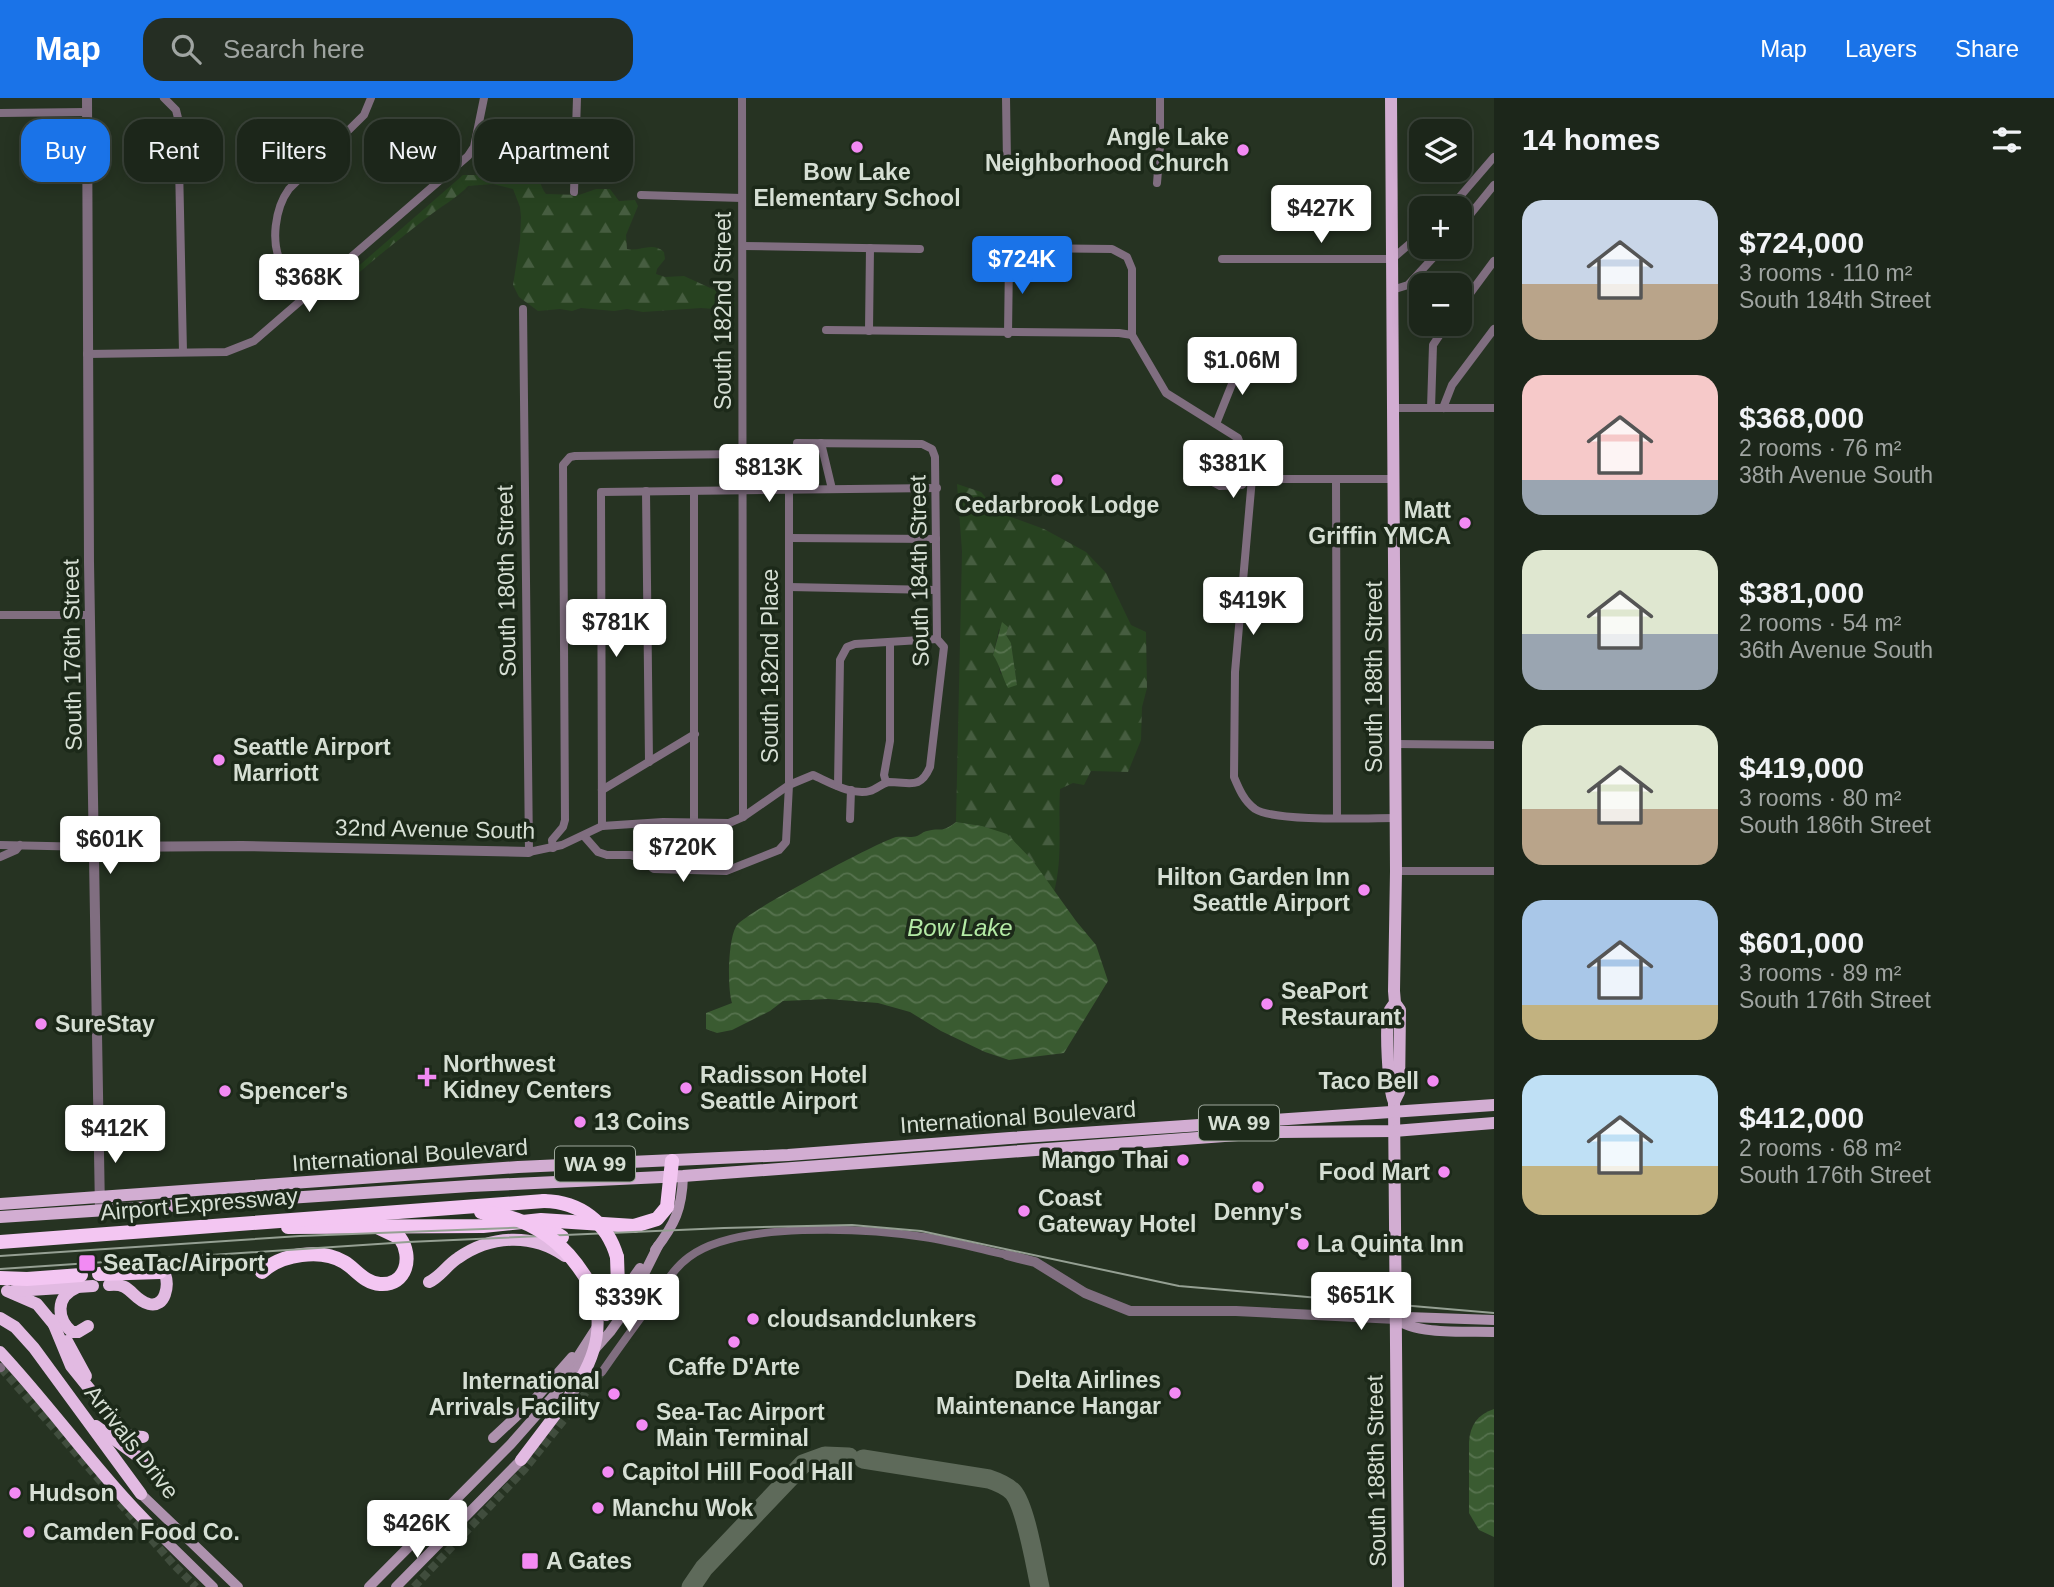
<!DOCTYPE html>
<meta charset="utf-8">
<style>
:root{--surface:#1c261a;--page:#252e23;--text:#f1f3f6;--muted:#a0a5a2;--line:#3a4339;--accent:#1a73e8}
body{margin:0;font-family:Helvetica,sans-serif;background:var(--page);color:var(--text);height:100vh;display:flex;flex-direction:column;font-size:26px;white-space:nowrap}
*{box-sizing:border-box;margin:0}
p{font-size:23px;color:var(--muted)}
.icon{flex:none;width:38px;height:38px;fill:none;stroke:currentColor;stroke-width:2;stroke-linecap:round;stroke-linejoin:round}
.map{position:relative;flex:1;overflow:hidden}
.drawer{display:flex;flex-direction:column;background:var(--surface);width:560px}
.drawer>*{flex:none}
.banner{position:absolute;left:21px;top:21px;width:665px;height:63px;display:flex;gap:14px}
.controls{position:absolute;left:1409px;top:21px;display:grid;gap:14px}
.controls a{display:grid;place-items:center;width:63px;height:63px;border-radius:14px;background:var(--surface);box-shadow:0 4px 18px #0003,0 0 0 2px var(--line);font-size:35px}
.price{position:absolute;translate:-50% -60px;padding:0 16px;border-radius:7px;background:#fff;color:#222;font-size:23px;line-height:46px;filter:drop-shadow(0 2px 4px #0008)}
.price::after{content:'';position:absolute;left:50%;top:42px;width:21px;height:16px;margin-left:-10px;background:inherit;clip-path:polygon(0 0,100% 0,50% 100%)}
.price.active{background:var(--accent);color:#fff}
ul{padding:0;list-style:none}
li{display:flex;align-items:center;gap:21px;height:175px;padding:0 28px}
li span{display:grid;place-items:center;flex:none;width:196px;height:140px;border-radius:21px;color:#555}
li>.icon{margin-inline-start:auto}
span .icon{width:84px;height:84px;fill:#fffc;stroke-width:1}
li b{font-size:30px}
h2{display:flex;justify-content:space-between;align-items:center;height:84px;padding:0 28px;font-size:30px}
.pill{padding:0 24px;border-radius:21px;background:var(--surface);box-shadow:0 4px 18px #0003,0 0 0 2px var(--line);font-size:24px;line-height:63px}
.pill.active{background:var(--accent);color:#fff}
header{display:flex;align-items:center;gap:42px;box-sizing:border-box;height:98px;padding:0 35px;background:var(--accent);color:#fff}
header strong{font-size:33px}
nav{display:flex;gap:38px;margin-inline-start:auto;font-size:24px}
.search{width:490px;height:63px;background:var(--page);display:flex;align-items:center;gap:18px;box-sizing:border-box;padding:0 24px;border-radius:21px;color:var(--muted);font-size:26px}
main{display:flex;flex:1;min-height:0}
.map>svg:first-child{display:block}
</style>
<header>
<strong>Map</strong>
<div class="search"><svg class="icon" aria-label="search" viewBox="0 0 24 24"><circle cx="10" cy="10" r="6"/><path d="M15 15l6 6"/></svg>Search here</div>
<nav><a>Map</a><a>Layers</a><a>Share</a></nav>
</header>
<main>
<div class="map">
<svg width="1494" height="1489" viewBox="0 0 1494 1489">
<defs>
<pattern id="forest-firs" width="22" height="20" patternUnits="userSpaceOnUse" patternTransform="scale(1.75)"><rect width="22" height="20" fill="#274220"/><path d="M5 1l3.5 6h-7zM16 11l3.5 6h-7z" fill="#465d40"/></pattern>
<pattern id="water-waves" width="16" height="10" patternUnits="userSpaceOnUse" patternTransform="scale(1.75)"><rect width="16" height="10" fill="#3a5b31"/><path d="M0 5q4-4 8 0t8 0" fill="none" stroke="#56724e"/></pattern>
</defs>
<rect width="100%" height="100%" fill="#263322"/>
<g fill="url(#forest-firs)" fill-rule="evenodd">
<path d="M520,55C541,61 535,81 546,96L579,97L596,91H610L619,103L635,102L638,108L626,137L627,151C640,154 652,143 664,154L665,161L657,171L656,176L665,179L684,178L730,199L735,204V208L727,212L701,210L643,214L627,211L614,213L581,210L572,213L560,211L538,213L519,199L513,187L520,143L521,119L520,109L513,91L493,86L468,88C458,99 445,106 433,115C407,135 380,156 355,178C345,187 342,207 323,201V199L463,77H502L511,69L514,57Z"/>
<path d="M957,386L981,394L991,406L1011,419L1044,431L1086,454L1106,475L1131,527L1146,534L1147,590L1142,609L1141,642L1128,674L1091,673L1084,687L1073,685L1060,691C1058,727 1063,760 1054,794L1033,763L982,728L956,724L962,453ZM999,531L1011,545L1017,587L1000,575L998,564L993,557Z"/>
</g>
<g fill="url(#water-waves)">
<path d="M1002,524L1008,529L1006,537L1011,545L1017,587L1008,590C1002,579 1000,567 993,557Z"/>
<path d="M956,724L982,728L1007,736L1033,763L1076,823L1096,847L1108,883L1064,955L1009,962L985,954L941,933L910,914L878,905L828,901L783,903L770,913L732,932L717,935L706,931V915L732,905C727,890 728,839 737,827C748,813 876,745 896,739C903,738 911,740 917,738C920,737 924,733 927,733C942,729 940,736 956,724Z"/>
<path d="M1494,1311V1439L1479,1432L1469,1415V1344C1470,1327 1478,1316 1494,1311Z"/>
</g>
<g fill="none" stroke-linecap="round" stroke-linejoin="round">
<g stroke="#5e6a5a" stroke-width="19">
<path d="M863,1361L989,1381C998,1384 1006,1387 1013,1394C1026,1409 1035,1467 1040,1489"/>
<path d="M691,1489L704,1470L803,1366L825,1358L849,1359"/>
</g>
<g stroke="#404d3d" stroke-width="8" stroke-dasharray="8 4" stroke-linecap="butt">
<path d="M1,1270L175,1468L196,1489"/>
<path d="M414,1489L524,1372L602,1274"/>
</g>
<g stroke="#806e80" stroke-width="8">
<path d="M164,0L176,12L178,20L183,254"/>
<path d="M742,0L743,719"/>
<path d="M1006,0L1007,64"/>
<path d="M0,15L87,14"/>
<path d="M1157,85L1160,48V0"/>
<path d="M574,94L577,0"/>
<path d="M641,97L742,100"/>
<path d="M1450,110L1494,59"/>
<path d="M1460,129L1494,87"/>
<path d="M743,148L920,151"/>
<path d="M1222,161H1392L1421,136"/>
<path d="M1392,192L1408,187L1443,149"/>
<path d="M307,199C299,188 289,178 282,167C270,145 275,110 289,91L364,17L371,0"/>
<path d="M1460,209L1494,163"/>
<path d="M523,211L529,754L562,747L602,728L663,724L729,725L743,719L789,687L813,677C829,684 852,698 870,693C877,691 882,685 889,684C910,684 920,692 930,669L944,549L937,541L935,359L932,351L922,346L797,345"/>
<path d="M826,232L1119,235L1132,237"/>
<path d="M869,233L870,150"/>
<path d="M1008,236L1009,161L1011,155L1024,150L1112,151L1127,159L1132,171V237"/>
<path d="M1132,237L1166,295L1238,340L1252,380L1235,574L1234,679C1239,691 1244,703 1255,711C1275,724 1367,720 1395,720"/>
<path d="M87,256L226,254L254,243L468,58L474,49L484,0"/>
<path d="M1394,310H1494"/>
<path d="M1431,310L1433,247L1447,226"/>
<path d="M1443,310L1452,287L1494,231"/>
<path d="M1216,326L1242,261"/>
<path d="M821,345L832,391"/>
<path d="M1336,382L1337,720"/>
<path d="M1213,384C1222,376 1237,375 1247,381H1394"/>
<path d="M1213,384L1220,388L1242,387L1247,381"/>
<path d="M646,393L649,664"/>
<path d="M694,393V724"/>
<path d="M789,440L936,441"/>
<path d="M789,489L935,492"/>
<path d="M0,517H90"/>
<path d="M1395,646L1494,647"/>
<path d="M886,684L884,677L890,643V544"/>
<path d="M838,688L840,562L847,549L855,546L937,541"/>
<path d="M602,692L695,636"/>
<path d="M850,721L851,692"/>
<path d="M602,728L601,394L937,390"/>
<path d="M584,738L598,754L607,757H631L641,761L654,771L726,773L779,752L786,744L789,687V392"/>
<path d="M0,747L94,749"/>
<path d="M553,750L552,742L563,729L565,722L563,367L570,359L575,358L743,356"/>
<path d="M0,759L16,752L20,747"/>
<path d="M1396,773H1494"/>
<path d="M0,1269L1,1270"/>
<path d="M602,1274C619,1249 637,1225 655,1200C665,1186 674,1170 689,1159C736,1123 866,1130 924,1139C952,1143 980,1151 1007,1157"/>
</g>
<g stroke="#806e80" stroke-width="10">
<path d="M87,0L89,464L100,1113"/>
<path d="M94,749L242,748L529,754"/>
<path d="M1007,1157L1035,1164L1085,1195L1130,1213H1236L1396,1221"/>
</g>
<g stroke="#ae92ae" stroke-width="10">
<path d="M655,1152C675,1126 682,1111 683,1078"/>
<path d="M615,1205L640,1170"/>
<path d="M1396,1221C1416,1237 1468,1233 1494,1234"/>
<path d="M1396,1221L1407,1219L1494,1222"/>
<path d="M568,1274L597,1229"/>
<path d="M493,1340L536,1300L572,1259"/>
<path d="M141,1396L238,1489"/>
<path d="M162,1439L213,1489"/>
<path d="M369,1489L511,1346L610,1234L627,1210L658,1148"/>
<path d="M396,1489L521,1362"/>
</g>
<g stroke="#d2add2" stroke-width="12">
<path d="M1391,0L1396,773L1394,893L1395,905L1400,912L1399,994L1394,1004"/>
<path d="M1395,905C1393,908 1389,912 1389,914C1385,929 1388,991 1394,1004L1398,1489"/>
<path d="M0,1106L518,1069L788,1057L1010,1040L1494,1007"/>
<path d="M0,1119L470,1088L683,1078L1278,1034L1394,1033L1494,1025"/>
</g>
<g stroke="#e2bae2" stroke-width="12">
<path d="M429,1184C440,1179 447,1167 458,1160C491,1137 532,1135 565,1158"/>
<path d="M109,1187C132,1184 131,1201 149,1206C166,1210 169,1187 165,1176L160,1174"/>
<path d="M76,1190C55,1199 57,1221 72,1234H78L88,1228"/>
<path d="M7,1193L37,1206L56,1229"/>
<path d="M14,1193L93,1188"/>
<path d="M0,1220L15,1229L34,1250L141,1396"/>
<path d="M52,1222L71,1268L125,1335L131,1338L143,1339"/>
<path d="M67,1243L86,1278"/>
<path d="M0,1254C56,1314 102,1382 162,1439"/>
<path d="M96,1328L144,1363"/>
<path d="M521,1362L568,1300"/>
</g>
<g stroke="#f3c6f2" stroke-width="14">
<path d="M538,1124L562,1139"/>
<path d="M288,1129L483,1128L541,1122L634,1128L657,1121L667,1109L672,1063"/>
<path d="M0,1144L544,1103"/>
<path d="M262,1174C281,1156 321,1150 344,1164C356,1171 364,1185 380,1186C407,1188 413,1158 400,1140L379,1130"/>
<path d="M99,1176L160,1174"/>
<path d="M0,1180L27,1181L81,1177"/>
<path d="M606,1216L618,1188L617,1159"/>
</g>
<g stroke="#95a093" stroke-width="2">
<path d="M0,1158L300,1138L536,1129"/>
<path d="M0,1171L408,1144L724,1130L852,1127L921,1133L1179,1188L1494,1215"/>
</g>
<path stroke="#e2bae2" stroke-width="12" d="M568,1300C594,1265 607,1229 590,1187"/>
<g stroke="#f3c6f2" stroke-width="14">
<path d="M544,1103C580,1104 607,1124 617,1159"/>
<path d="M481,1114C531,1118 566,1144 590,1187"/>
</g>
</g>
<g fill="#f28af3" stroke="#1c2919" stroke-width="2.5">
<circle cx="857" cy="49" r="7"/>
<circle cx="1243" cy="52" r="7"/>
<circle cx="1057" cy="382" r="7"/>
<circle cx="1465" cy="425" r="7"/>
<circle cx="219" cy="662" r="7"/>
<circle cx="1364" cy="792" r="7"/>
<circle cx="1267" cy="906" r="7"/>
<circle cx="41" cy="926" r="7"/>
<path d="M423.5 968.5h7v7h7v7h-7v7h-7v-7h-7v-7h7z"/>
<circle cx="1433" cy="983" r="7"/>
<circle cx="686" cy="990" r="7"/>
<circle cx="225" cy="993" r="7"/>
<circle cx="580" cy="1024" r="7"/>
<circle cx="1183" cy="1062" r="7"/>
<circle cx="1444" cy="1074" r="7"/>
<circle cx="1258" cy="1089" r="7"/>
<circle cx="1024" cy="1113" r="7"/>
<circle cx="1303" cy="1146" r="7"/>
<rect x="78" y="1156" width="18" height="18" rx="3.5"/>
<circle cx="753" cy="1221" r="7"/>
<circle cx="734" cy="1244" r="7"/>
<circle cx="1175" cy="1295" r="7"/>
<circle cx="614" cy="1296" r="7"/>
<circle cx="642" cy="1327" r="7"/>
<circle cx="608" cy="1374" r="7"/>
<circle cx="15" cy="1395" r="7"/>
<circle cx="598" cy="1410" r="7"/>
<circle cx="29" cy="1434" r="7"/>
<rect x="521" y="1454" width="18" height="18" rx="3.5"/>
</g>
<g text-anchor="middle" stroke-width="7" stroke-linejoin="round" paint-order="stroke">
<g fill="#1c2919" stroke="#9ea89c" stroke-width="2">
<rect x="1199" y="1007.5" width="80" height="35" rx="5"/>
<rect x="555" y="1048.5" width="80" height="35" rx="5"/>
</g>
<g font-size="21" font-weight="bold" fill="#d6dfd4">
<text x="1239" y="1032">WA 99</text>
<text x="595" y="1073">WA 99</text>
</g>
<g font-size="23" font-weight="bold" fill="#d6dfd4" stroke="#1c2919" text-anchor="start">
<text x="1229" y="47" text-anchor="end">Angle Lake<tspan x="1229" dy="26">Neighborhood Church</tspan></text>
<text x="857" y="82" text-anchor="middle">Bow Lake<tspan x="857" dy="26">Elementary School</tspan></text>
<text x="1057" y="415" text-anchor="middle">Cedarbrook Lodge</text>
<text x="1451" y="420" text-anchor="end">Matt<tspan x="1451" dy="26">Griffin YMCA</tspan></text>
<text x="233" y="657">Seattle Airport<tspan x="233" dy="26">Marriott</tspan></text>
<text x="1350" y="787" text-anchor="end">Hilton Garden Inn<tspan x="1350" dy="26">Seattle Airport</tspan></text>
<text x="1281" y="901">SeaPort<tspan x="1281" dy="26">Restaurant</tspan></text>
<text x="55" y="934">SureStay</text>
<text x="443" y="974">Northwest<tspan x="443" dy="26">Kidney Centers</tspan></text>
<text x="700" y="985">Radisson Hotel<tspan x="700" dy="26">Seattle Airport</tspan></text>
<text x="1419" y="991" text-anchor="end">Taco Bell</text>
<text x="239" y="1001">Spencer's</text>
<text x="594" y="1032">13 Coins</text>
<text x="1169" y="1070" text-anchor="end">Mango Thai</text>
<text x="1430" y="1082" text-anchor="end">Food Mart</text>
<text x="1038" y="1108">Coast<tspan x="1038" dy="26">Gateway Hotel</tspan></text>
<text x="1258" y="1122" text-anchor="middle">Denny's</text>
<text x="1317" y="1154">La Quinta Inn</text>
<text x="103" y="1173">SeaTac/Airport</text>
<text x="767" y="1229">cloudsandclunkers</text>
<text x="734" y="1277" text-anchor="middle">Caffe D'Arte</text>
<text x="1161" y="1290" text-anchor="end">Delta Airlines<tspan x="1161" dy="26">Maintenance Hangar</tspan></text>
<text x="600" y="1291" text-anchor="end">International<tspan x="600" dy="26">Arrivals Facility</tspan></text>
<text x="656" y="1322">Sea-Tac Airport<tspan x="656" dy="26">Main Terminal</tspan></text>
<text x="622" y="1382">Capitol Hill Food Hall</text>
<text x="29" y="1403">Hudson</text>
<text x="612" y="1418">Manchu Wok</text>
<text x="43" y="1442">Camden Food Co.</text>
<text x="546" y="1471">A Gates</text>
</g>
<g font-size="23" fill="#d6dfd4" stroke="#1c2919">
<text transform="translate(723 213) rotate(-90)" y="8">South 182nd Street</text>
<text transform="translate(919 473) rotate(-91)" y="8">South 184th Street</text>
<text transform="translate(506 483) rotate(-91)" y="8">South 180th Street</text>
<text transform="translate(72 557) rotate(-91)" y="8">South 176th Street</text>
<text transform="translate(770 568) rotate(-90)" y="8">South 182nd Place</text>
<text transform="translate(1374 579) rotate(-90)" y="8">South 188th Street</text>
<text transform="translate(435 731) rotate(1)" y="8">32nd Avenue South</text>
<text transform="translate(1018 1019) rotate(-4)" y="8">International Boulevard</text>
<text transform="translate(410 1057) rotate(-4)" y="8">International Boulevard</text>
<text transform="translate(199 1106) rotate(-5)" y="8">Airport Expressway</text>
<text transform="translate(132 1344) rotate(52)" y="8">Arrivals Drive</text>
<text transform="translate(1376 1373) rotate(-91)" y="8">South 188th Street</text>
</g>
<g font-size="24" font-style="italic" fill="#b3eaa5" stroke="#1c2919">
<text x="960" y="838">Bow Lake</text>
</g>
</g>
</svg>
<div class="controls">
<a><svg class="icon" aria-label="layers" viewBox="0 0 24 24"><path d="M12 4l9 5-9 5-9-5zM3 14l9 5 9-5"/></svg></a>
<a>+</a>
<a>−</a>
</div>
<b class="price" style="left:1321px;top:147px">$427K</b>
<b class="price active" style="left:1022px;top:198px">$724K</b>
<b class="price" style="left:309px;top:216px">$368K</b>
<b class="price" style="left:1242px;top:299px">$1.06M</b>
<b class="price" style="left:1233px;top:402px">$381K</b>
<b class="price" style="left:769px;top:406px">$813K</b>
<b class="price" style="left:1253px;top:539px">$419K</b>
<b class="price" style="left:616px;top:561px">$781K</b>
<b class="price" style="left:110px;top:778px">$601K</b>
<b class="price" style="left:683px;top:786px">$720K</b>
<b class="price" style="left:115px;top:1067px">$412K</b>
<b class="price" style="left:1361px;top:1234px">$651K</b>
<b class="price" style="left:629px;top:1236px">$339K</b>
<b class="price" style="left:417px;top:1462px">$426K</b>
<div class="banner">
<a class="pill active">Buy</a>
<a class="pill">Rent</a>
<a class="pill">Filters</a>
<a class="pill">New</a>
<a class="pill">Apartment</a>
</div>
</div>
<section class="drawer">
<h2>14 homes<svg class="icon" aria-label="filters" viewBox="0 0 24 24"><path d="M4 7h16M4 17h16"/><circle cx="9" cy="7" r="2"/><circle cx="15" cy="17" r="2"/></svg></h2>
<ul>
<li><span style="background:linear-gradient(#c9d6e8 60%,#b9a48a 0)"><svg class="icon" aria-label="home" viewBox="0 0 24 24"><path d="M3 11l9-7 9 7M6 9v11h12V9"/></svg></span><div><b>$724,000</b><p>3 rooms · 110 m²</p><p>South 184th Street</p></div></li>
<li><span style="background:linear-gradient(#f6c9c9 75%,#9aa5b1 0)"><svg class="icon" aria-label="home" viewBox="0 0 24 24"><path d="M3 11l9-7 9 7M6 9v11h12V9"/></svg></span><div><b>$368,000</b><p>2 rooms · 76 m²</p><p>38th Avenue South</p></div></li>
<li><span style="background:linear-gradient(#dfe7d0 60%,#9aa5b1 0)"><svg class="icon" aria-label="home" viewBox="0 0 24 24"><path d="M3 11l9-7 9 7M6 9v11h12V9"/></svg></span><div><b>$381,000</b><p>2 rooms · 54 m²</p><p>36th Avenue South</p></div></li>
<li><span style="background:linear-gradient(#dfe7d0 60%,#b9a48a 0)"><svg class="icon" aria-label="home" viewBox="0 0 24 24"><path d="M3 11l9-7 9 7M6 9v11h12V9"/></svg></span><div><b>$419,000</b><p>3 rooms · 80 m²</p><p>South 186th Street</p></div></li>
<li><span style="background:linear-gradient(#a9c7e8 75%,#c2b280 0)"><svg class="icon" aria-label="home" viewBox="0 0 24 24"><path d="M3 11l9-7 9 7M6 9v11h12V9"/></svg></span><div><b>$601,000</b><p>3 rooms · 89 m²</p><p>South 176th Street</p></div></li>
<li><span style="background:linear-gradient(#bfe0f5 65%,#c2b280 0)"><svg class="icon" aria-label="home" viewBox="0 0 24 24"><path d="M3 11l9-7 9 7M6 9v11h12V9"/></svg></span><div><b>$412,000</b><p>2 rooms · 68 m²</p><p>South 176th Street</p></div></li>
</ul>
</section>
</main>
